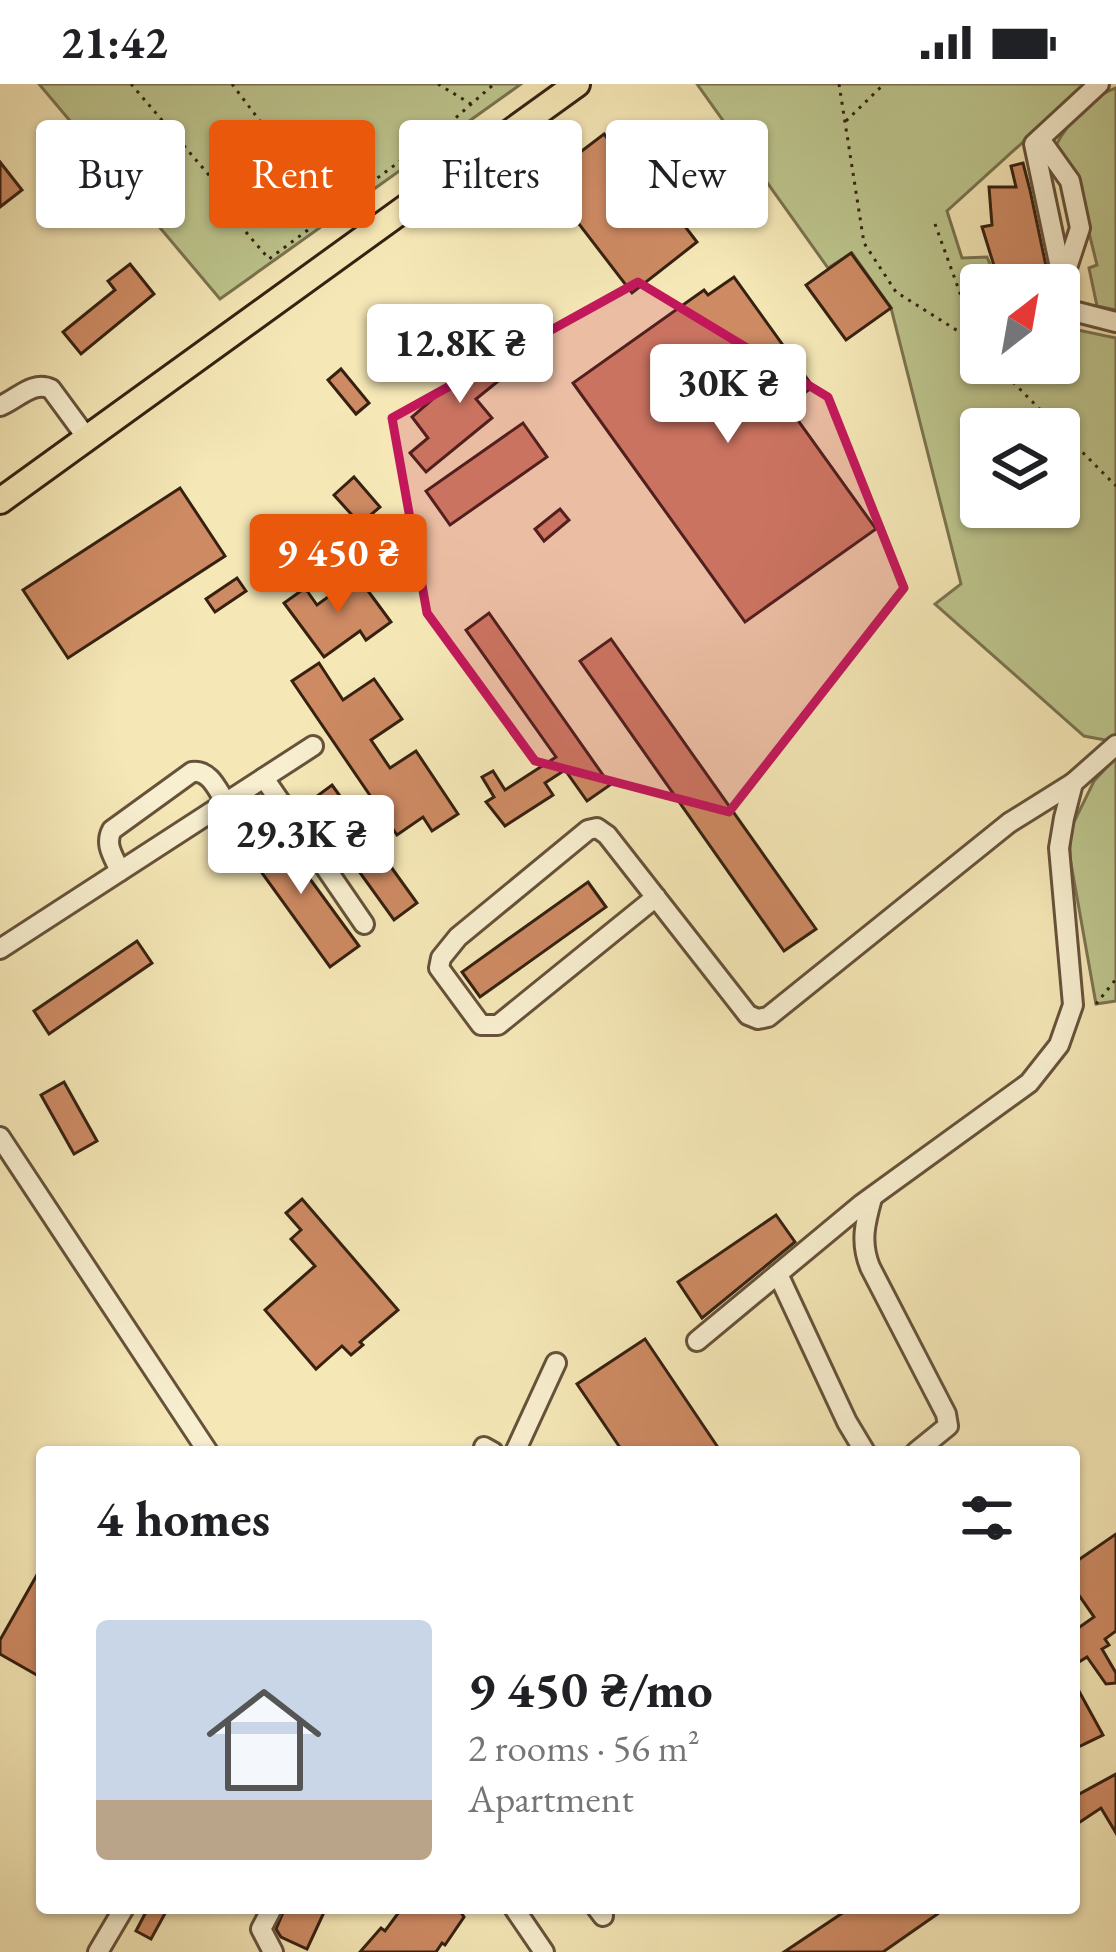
<!DOCTYPE html>
<meta charset="utf-8">
<style>
:root{--surface:#fff;--page:#f6f6f6;--text:#202124;--muted:#757577;--line:#e0e0e0;--accent:#ea580c}
body{margin:0;font-family:"EB Garamond",serif;background:var(--page);color:var(--text);height:100vh;display:flex;flex-direction:column;font-size:45px;white-space:nowrap}
*{box-sizing:border-box;margin:0}
p{font-size:39px;color:var(--muted)}
.icon{flex:none;width:66px;height:66px;fill:none;stroke:currentColor;stroke-width:2;stroke-linecap:round;stroke-linejoin:round}
.map{position:relative;flex:1;overflow:hidden}
.sheet{position:absolute;left:36px;top:1362px;width:1044px;height:468px;display:flex;flex-direction:column;background:var(--surface);border-radius:12px;box-shadow:0 3px 9px #0004}
.sheet>*{flex:none}
.guide{position:absolute;left:36px;top:36px;width:1044px;height:108px;display:flex;gap:24px}
.needle{width:78px;rotate:31deg}
.tools{position:absolute;left:960px;top:180px;display:grid;gap:24px}
.tools a{display:grid;place-items:center;width:120px;height:120px;border-radius:12px;background:var(--surface);box-shadow:0 3px 9px #0004;font-size:60px}
.price{position:absolute;translate:-50% -102px;padding:0 27px;border-radius:12px;background:#fff;color:#222;font-size:39px;line-height:78px;filter:drop-shadow(0 3px 6px #0008)}
.price::after{content:'';position:absolute;left:50%;top:72px;width:36px;height:27px;margin-left:-18px;background:inherit;clip-path:polygon(0 0,100% 0,50% 100%)}
.price.current{background:var(--accent);color:#fff}
ul{padding:0;list-style:none}
li{display:flex;align-items:center;gap:36px;height:300px;padding:0 60px}
li+li{border-top:3px solid var(--line)}
li span{display:grid;place-items:center;flex:none;width:336px;height:240px;border-radius:12px;color:#555}
li>.icon{margin-inline-start:auto}
span .icon{width:144px;height:144px;fill:#fffc;stroke-width:1}
li b{font-size:51px}
h2{display:flex;justify-content:space-between;align-items:center;height:144px;padding:0 60px;font-size:51px}
.tag{padding:0 42px;border-radius:12px;background:var(--surface);box-shadow:0 3px 9px #0004;font-size:42px;line-height:108px}
.tag.current{background:var(--accent);color:#fff}
.status{display:flex;justify-content:space-between;align-items:center;height:84px;padding:0 60px;background:var(--surface);direction:ltr}
.status svg{height:33px;fill:currentColor}
.map>svg:first-child{display:block}
</style>
<div class="status"><b>21:42</b><svg viewBox="0 0 49 12"><path d="M0 12V9h3v3zM5 12V6h3v6zM10 12V3h3v9zM15 12V0h3v12zM26 1h20v11H26zM47 4h2v5h-2z"/></svg></div>
<div class="map">
<svg width="1116" height="1868" viewBox="0 0 1116 1868">
<rect width="100%" height="100%" fill="#f5e7b6"/>
<filter id="stains"><feTurbulence type="fractalNoise" baseFrequency=".00167" numOctaves="4"/><feColorMatrix values="0 0 0 0 .2 0 0 0 0 .09 0 0 0 0 .02 0 0 0 .5 -.17"/></filter>
<radialGradient id="worn" r=".72"><stop offset=".6" stop-color="#630" stop-opacity="0"/><stop offset="1" stop-color="#630" stop-opacity=".3"/></radialGradient>
<g fill="#bdc58d" stroke="#7a734f" stroke-width="3" fill-rule="evenodd">
<path d="M39,0H521L220,215Z"/>
<path d="M697,0H1087L947,127L962,174L987,173L999,201H981V279H1059V242L1116,254V658L1084,652L935,520L961,500L891,224L852,169L828,184ZM981,345H1059V423H981Z"/>
<path d="M1116,4V226L1097,222L1089,184L1097,181L1075,92L1055,63C1069,37 1088,14 1116,4Z"/>
<path d="M1116,673V917L1096,920L1070,774V746L1094,697Z"/>
</g>
<g fill="#cd8a63" stroke="#362111" stroke-width="3">
<path d="M604,50L615,64L621,59L697,158L632,209L556,110L536,124L525,110Z"/>
<path d="M0,78L22,106L0,123Z"/>
<path d="M1023,79L1030,106L1050,201H1041L1038,188L1008,197L1002,182L995,185L982,143L992,141L989,103H1016L1011,82Z"/>
<path d="M851,169L891,224L846,256L806,201Z"/>
<path d="M130,180L154,210L81,270L63,248L115,206L108,197Z"/>
<path d="M734,193L813,303L787,321L876,445L745,538L573,299L704,206L708,211Z"/>
<path d="M496,255L518,281L476,315L492,334L426,388L410,369L428,354L412,333L458,293L455,289Z"/>
<path d="M341,285L369,319L356,330L328,296Z"/>
<path d="M523,339L547,373L450,441L426,407Z"/>
<path d="M354,393L380,423L360,440L334,411Z"/>
<path d="M180,404L225,472L68,574L23,506Z"/>
<path d="M560,425L569,436L544,457L535,445Z"/>
<path d="M357,492L391,538L366,556L360,547L324,573L284,519L305,504L317,521Z"/>
<path d="M237,494L246,507L215,528L206,515Z"/>
<path d="M489,529L610,701L587,717L565,686L545,699L553,711L505,742L486,718L494,713L482,693L493,687L505,706L556,673L466,546Z"/>
<path d="M611,555L816,845L784,867L580,577Z"/>
<path d="M319,579L343,616L374,595L402,635L371,656L390,684L416,667L458,730L432,747L423,733L397,751L292,597Z"/>
<path d="M332,701L417,819L394,836L309,718Z"/>
<path d="M272,743L359,862L330,883L244,764Z"/>
<path d="M588,798L606,823L480,913L462,888Z"/>
<path d="M137,857L152,879L49,950L34,927Z"/>
<path d="M64,998L97,1057L74,1070L41,1011Z"/>
<path d="M302,1115L398,1226L360,1258L363,1261L351,1271L342,1262L316,1285L265,1226L315,1182L291,1155L301,1146L286,1129Z"/>
<path d="M776,1131L795,1158L702,1234L678,1198Z"/>
<path d="M645,1255L721,1368H623L577,1300Z"/>
<path d="M1116,1450V1547L1105,1555L1109,1561L1102,1565L1116,1589V1599L1106,1600L1087,1573L1074,1581V1547L1094,1533L1074,1504V1479Z"/>
<path d="M42,1482V1594L0,1570V1556Z"/>
<path d="M1074,1598L1103,1651L1074,1665Z"/>
<path d="M1116,1690V1749L1101,1724L1074,1742V1713Z"/>
<path d="M148,1824H168L151,1855L136,1847Z"/>
<path d="M285,1824H326L307,1865L281,1853L276,1845Z"/>
<path d="M402,1824H458L464,1833L445,1861L442,1859L436,1868H360L381,1844L385,1847Z"/>
<path d="M850,1824H946L883,1868H784Z"/>
</g>
<g fill="none" stroke-linecap="round" stroke-linejoin="round">
<g stroke="#66523a" stroke-width="24">
<g id="minor">
<path d="M1099,0L1034,60L1069,226L1116,238"/>
<path d="M1040,55L1070,97L1080,144L1064,193"/>
<path d="M0,322C16,316 33,296 51,305L87,354"/>
<path d="M264,694L364,840"/>
<path d="M120,787C114,773 104,761 112,746L192,688C210,686 217,705 226,719"/>
<path d="M656,813L498,941H481L439,884L441,874L458,853L588,746L597,744L607,751L748,931L758,935L768,933L1009,739L1073,699"/>
<path d="M0,865L313,662"/>
<path d="M0,1053L208,1368"/>
<path d="M872,1114C865,1139 860,1158 870,1183L946,1330L948,1342L916,1368"/>
<path d="M778,1190L847,1338L865,1368"/>
<path d="M697,1257L862,1120L1029,999L1059,961L1073,921L1059,764L1064,734L1073,699L1116,661"/>
<path d="M484,1363L493,1368"/>
<path d="M515,1368L556,1279"/>
<path d="M272,1824L261,1845L273,1868"/>
<path d="M514,1824L544,1868"/>
<path d="M597,1824L603,1832"/>
<path d="M98,1868L124,1824"/>
</g>
</g>
<g stroke="#362111" stroke-width="30">
<path id="major" d="M0,417L577,0"/>
</g>
<g stroke="#362111" stroke-width="3" stroke-dasharray="3 6" stroke-linecap="butt">
<path d="M131,0L238,125L245,147L269,175L443,45L494,0"/>
<path d="M232,0L330,130"/>
<path d="M438,0L471,20"/>
<path d="M839,0L864,159L896,208L969,254L981,266"/>
<path d="M846,37L884,0"/>
<path d="M935,140L960,209L969,252"/>
<path d="M994,279L1116,402"/>
<path d="M1096,920L1116,895"/>
</g>
<use href="#minor" stroke="#f8efd0" stroke-width="18"/>
<use href="#major" stroke="#f5e7b6" stroke-width="24"/>
</g>
<path fill="#c2185b" fill-opacity="0.2" stroke="#c2185b" stroke-width="9" stroke-linejoin="round" d="M638,198L828,313L904,504L729,728L535,677L427,529L392,334Z"/>
<rect width="100%" height="100%" filter="url(#stains)"/>
<rect width="100%" height="100%" fill="url(#worn)"/>
</svg>
<div class="tools">
<a><svg class="needle" viewBox="-14 -14 28 28"><path d="M0-13l5 13h-10z" fill="#e53935"/><path d="M0 13l5-13h-10z" fill="#757577"/></svg></a>
<a><svg class="icon" aria-label="layers" viewBox="0 0 24 24"><path d="M12 4l9 5-9 5-9-5zM3 14l9 5 9-5"/></svg></a>
</div>
<b class="price" style="left:460px;top:322px">12.8K ₴</b>
<b class="price" style="left:728px;top:362px">30K ₴</b>
<b class="price current" style="left:338px;top:532px">9 450 ₴</b>
<b class="price" style="left:301px;top:813px">29.3K ₴</b>
<div class="guide">
<a class="tag">Buy</a>
<a class="tag current">Rent</a>
<a class="tag">Filters</a>
<a class="tag">New</a>
</div>
<section class="sheet">
<h2>4 homes<svg class="icon" aria-label="filters" viewBox="0 0 24 24"><path d="M4 7h16M4 17h16"/><circle cx="9" cy="7" r="2"/><circle cx="15" cy="17" r="2"/></svg></h2>
<ul>
<li><span style="background:linear-gradient(#c9d6e8 75%,#b9a48a 0)"><svg class="icon" aria-label="home" viewBox="0 0 24 24"><path d="M3 11l9-7 9 7M6 9v11h12V9"/></svg></span><div><b>9 450 ₴/mo</b><p>2 rooms · 56 m²</p><p>Apartment</p></div></li>
</ul>
</section>
</div>
